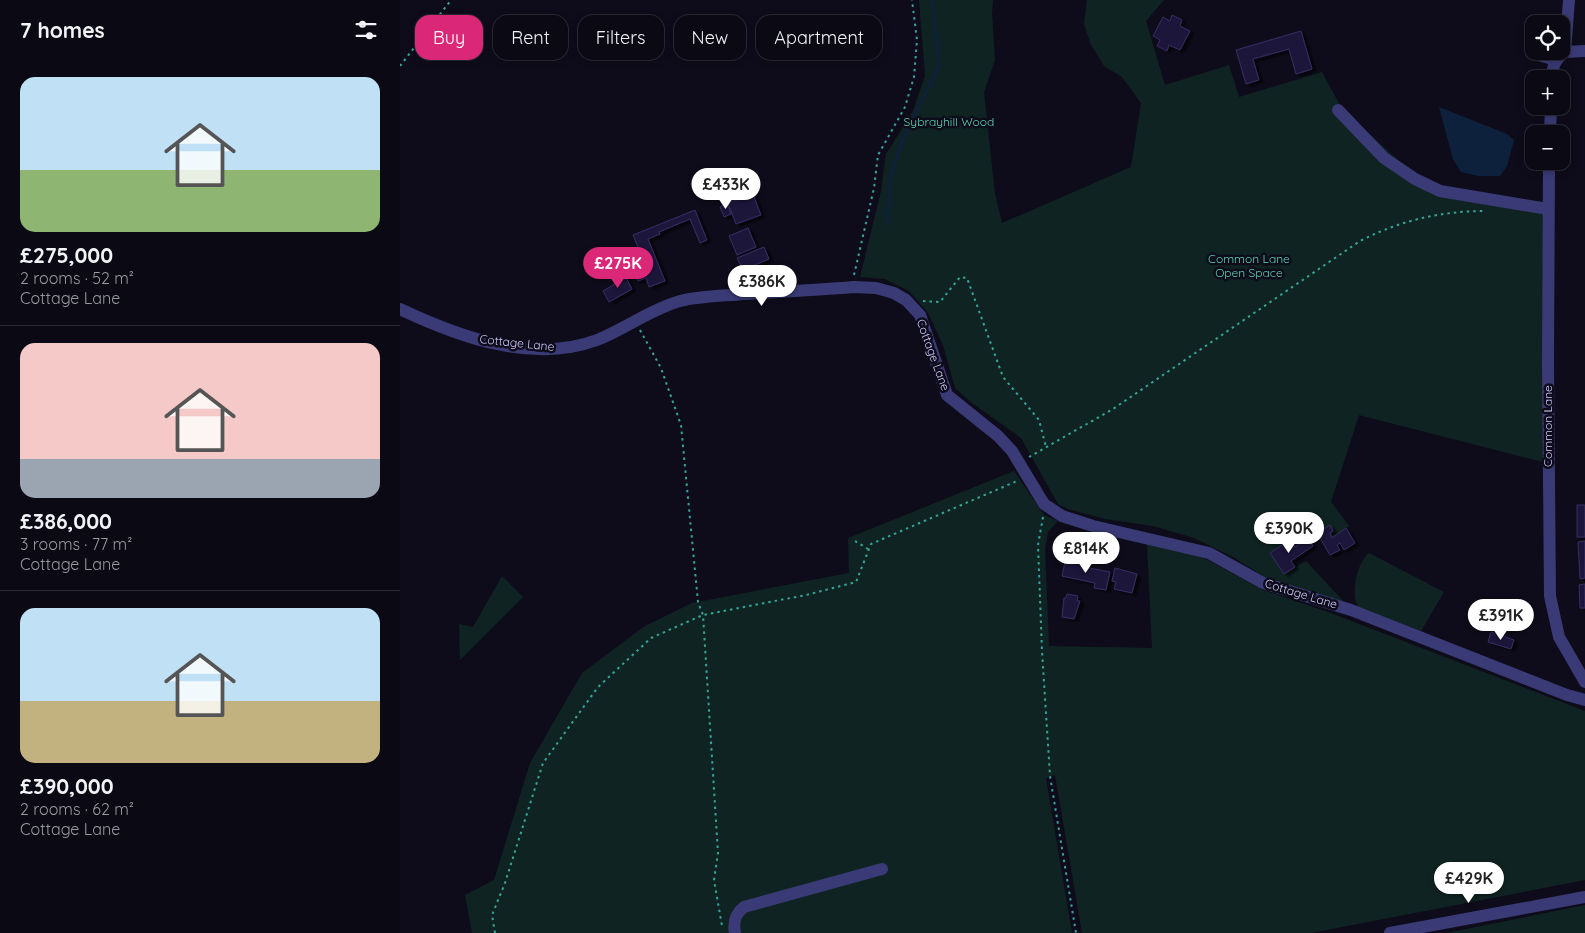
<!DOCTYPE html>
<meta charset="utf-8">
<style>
:root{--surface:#0a0914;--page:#13121d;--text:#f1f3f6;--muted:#999aa0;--line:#2a2a34;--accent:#db2777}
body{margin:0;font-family:Quicksand,sans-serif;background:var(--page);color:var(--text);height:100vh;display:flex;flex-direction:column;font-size:19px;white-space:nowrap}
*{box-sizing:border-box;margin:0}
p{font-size:16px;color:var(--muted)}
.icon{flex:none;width:28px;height:28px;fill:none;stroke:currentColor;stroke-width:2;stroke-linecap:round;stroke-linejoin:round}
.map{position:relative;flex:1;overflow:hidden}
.details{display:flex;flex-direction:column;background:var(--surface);width:400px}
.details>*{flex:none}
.guide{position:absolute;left:15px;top:15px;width:475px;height:45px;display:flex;gap:10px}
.controls{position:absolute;left:1125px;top:15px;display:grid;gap:10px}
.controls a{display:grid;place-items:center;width:45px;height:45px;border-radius:10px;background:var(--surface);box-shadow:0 2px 8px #0003,0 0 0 1px var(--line);font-size:25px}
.price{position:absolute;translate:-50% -42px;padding:0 11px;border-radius:18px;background:#fff;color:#222;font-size:16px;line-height:32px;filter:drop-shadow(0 1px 2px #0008)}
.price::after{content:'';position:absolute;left:50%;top:30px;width:15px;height:11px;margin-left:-8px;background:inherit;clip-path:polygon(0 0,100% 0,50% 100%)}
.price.selected{background:var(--accent);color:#fff}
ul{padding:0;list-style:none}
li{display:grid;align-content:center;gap:10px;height:265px;padding:0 20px}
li+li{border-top:1px solid var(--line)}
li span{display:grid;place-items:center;height:155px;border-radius:15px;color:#555}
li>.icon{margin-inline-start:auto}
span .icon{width:90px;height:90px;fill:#fffc;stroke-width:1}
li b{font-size:21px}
h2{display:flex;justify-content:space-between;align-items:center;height:60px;padding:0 20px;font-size:21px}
.pill{padding:0 18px;border-radius:15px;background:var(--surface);box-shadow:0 2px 8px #0003,0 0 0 1px var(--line);font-size:18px;line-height:45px}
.pill.selected{background:var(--accent);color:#fff}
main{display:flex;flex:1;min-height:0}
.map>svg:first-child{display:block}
</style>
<main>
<section class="details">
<h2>7 homes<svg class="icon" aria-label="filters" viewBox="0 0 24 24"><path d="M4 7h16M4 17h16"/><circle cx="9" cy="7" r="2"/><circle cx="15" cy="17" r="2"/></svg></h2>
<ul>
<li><span style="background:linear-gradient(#bfe0f5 60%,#8fb573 0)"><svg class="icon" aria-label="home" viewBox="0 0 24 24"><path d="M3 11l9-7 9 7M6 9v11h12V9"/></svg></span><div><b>£275,000</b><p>2 rooms · 52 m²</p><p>Cottage Lane</p></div></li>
<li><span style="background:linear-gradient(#f6c9c9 75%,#9aa5b1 0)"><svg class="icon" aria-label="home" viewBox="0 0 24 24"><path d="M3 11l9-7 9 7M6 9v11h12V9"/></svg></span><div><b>£386,000</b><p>3 rooms · 77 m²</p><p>Cottage Lane</p></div></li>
<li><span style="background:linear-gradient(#bfe0f5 60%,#c2b280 0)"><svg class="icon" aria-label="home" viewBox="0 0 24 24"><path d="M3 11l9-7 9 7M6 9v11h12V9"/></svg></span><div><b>£390,000</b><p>2 rooms · 62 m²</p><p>Cottage Lane</p></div></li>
</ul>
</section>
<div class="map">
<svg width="1185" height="933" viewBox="0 0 1185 933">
<defs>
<filter id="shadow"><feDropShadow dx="4" dy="2.5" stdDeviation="1" flood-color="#0009"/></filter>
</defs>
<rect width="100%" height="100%" fill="#0e0c1a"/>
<g fill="#0f2422">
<path d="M519,0H593L592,14L595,60L584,92L595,194L602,223L731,167L741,103L722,77L704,66L691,45L684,24L687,0H764L746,21L765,85L829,65L839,97L922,72L942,109L998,160L1052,198L1145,210L1143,462L959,415L931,502L949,526L932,538L930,533L933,530L930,526L895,547L870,553L884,574L906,561L945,603L871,581L833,557L794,538L753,526L705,519L668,509L658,504L621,438L572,403L555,388L543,345L528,313L509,291L485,279L460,277L481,191L486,154L513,111L525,76Z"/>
<path d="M614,471L644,515L658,521L648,532L645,548L649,646L752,648L747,543L804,558L863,590L928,612L1185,711V880L911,933H682L655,775L646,778L672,933H72L65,895L94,880L130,763L182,673L245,626L292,603L449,573L448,538Z"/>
<path d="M969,553L1044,592L1021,631L958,607C950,595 957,562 969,553Z"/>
<path d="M102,576L123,597L60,660L59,624L73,627Z"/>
<path d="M1185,905V933H1046Z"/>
</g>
<path fill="#0e213c" d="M1039,107L1107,134L1114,140L1107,166L1100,176H1078L1061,172L1053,159Z"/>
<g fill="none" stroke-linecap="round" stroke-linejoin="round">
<path stroke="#0e213c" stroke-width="3" d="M487,223L491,175L502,141L539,66L532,0"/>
</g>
<g fill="#1f193a" stroke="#362d64" filter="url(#shadow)">
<path d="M772,15L782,20L780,26L790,31L780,50L769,45L767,51L757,46L760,40L753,36L763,17L770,21Z"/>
<path d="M901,31L912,69L896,74L889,49L853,59L859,80L846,84L836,50Z"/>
<path d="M353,194L361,215L336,224L328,203Z"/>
<path d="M327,204L331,214L324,217L320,207Z"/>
<path d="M295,210L307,240L300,243L290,219L259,232L260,234L248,239L265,281L249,287L246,278L238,281L235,274L247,269L233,235Z"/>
<path d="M348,228L356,247L337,255L329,236Z"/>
<path d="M364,247L369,259L343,270L337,258Z"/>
<path d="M224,274L232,289L209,302L203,291L218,282L216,278Z"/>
<rect x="1177" y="505" width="8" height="32"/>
<path d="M930,525L933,531L930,533L932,538L946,528L955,543L944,550L940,543L937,545L940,550L930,555L917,533Z"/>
<path d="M908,539L913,546L891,561L895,567L884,574L870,553L890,540L895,547Z"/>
<path d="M1185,541V578L1180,579L1178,542Z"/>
<path d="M675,558L685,561L684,567L710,572L706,590L694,588L695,583L662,576L665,562L674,563Z"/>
<path d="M715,568L737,574L732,593L714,589L716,582L712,581Z"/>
<path d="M1185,584V608H1180L1179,585Z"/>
<path d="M667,594L678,596L677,601H680L674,619L662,617L664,598H666Z"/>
<path d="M1091,632L1114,640L1111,649L1088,642Z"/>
</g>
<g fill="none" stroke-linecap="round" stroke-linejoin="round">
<g stroke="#34a49a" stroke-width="2" stroke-dasharray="2.5 4" stroke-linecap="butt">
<path d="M0,66L51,0"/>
<path d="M454,275L474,188L478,155L505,107L514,77L517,40L512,0"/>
<path d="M523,301L540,302L560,277L567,278L603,377L639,420L646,447"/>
<path d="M240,330L261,368L281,425L298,602L303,615L318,853L314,880L322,926"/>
<path d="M629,457L713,409L960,241C999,221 1040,211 1085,211"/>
<path d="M643,517L638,545L642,651L650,776L676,933"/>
<path d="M455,541L468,549"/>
<path d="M95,933L92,915L105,883L143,763L198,687L251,638L303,615L406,595L456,582L471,544L617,481"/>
</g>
<g stroke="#3a3a76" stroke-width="12">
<path d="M1165,52L1169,0"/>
<path d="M1165,52L1185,51"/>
<path d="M1131,53L1156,60"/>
<path d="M1151,79C1153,66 1155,59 1165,52"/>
<path d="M938,110L984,158L1015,179L1040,191L1148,209"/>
<path d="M1150,134L1151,106"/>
<path d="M1149,161L1148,363L1150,596L1159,637L1185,682"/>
<path d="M0,309C59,337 133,364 197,340C225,329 251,309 280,301C301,296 322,296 344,294C380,292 417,290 454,287L476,288L494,293L506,300L520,315L547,395L598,436L612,451L644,504L662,516L693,526L809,553L863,583L951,610L1167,695L1185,700"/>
<path d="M335,933C333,922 335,914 344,907L482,869"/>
<path d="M990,933L1185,897"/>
</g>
</g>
<g text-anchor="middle" stroke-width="5" stroke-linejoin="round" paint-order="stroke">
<g font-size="12" fill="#5bd5b3" stroke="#0e0c1a">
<text x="549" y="126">Sybrayhill Wood</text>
<text x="849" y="263">Common Lane<tspan x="849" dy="14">Open Space</tspan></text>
</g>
<g font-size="12" fill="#cdc9fb" stroke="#0e0c1a">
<text transform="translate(117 343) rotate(6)" y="4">Cottage Lane</text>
<text transform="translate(533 355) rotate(70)" y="4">Cottage Lane</text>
<text transform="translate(1148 426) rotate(-90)" y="4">Common Lane</text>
<text transform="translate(901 594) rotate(17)" y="4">Cottage Lane</text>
</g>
</g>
</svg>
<div class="controls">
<a><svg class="icon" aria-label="locate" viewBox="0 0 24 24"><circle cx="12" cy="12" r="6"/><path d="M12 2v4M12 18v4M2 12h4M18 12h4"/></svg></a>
<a>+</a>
<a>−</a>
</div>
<b class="price" style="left:326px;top:210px">£433K</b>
<b class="price selected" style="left:218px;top:289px">£275K</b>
<b class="price" style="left:362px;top:307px">£386K</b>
<b class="price" style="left:889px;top:554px">£390K</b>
<b class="price" style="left:686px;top:574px">£814K</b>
<b class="price" style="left:1101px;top:641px">£391K</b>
<b class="price" style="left:1069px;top:904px">£429K</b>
<div class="guide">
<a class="pill selected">Buy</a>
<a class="pill">Rent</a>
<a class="pill">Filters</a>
<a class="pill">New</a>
<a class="pill">Apartment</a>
</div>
</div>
</main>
